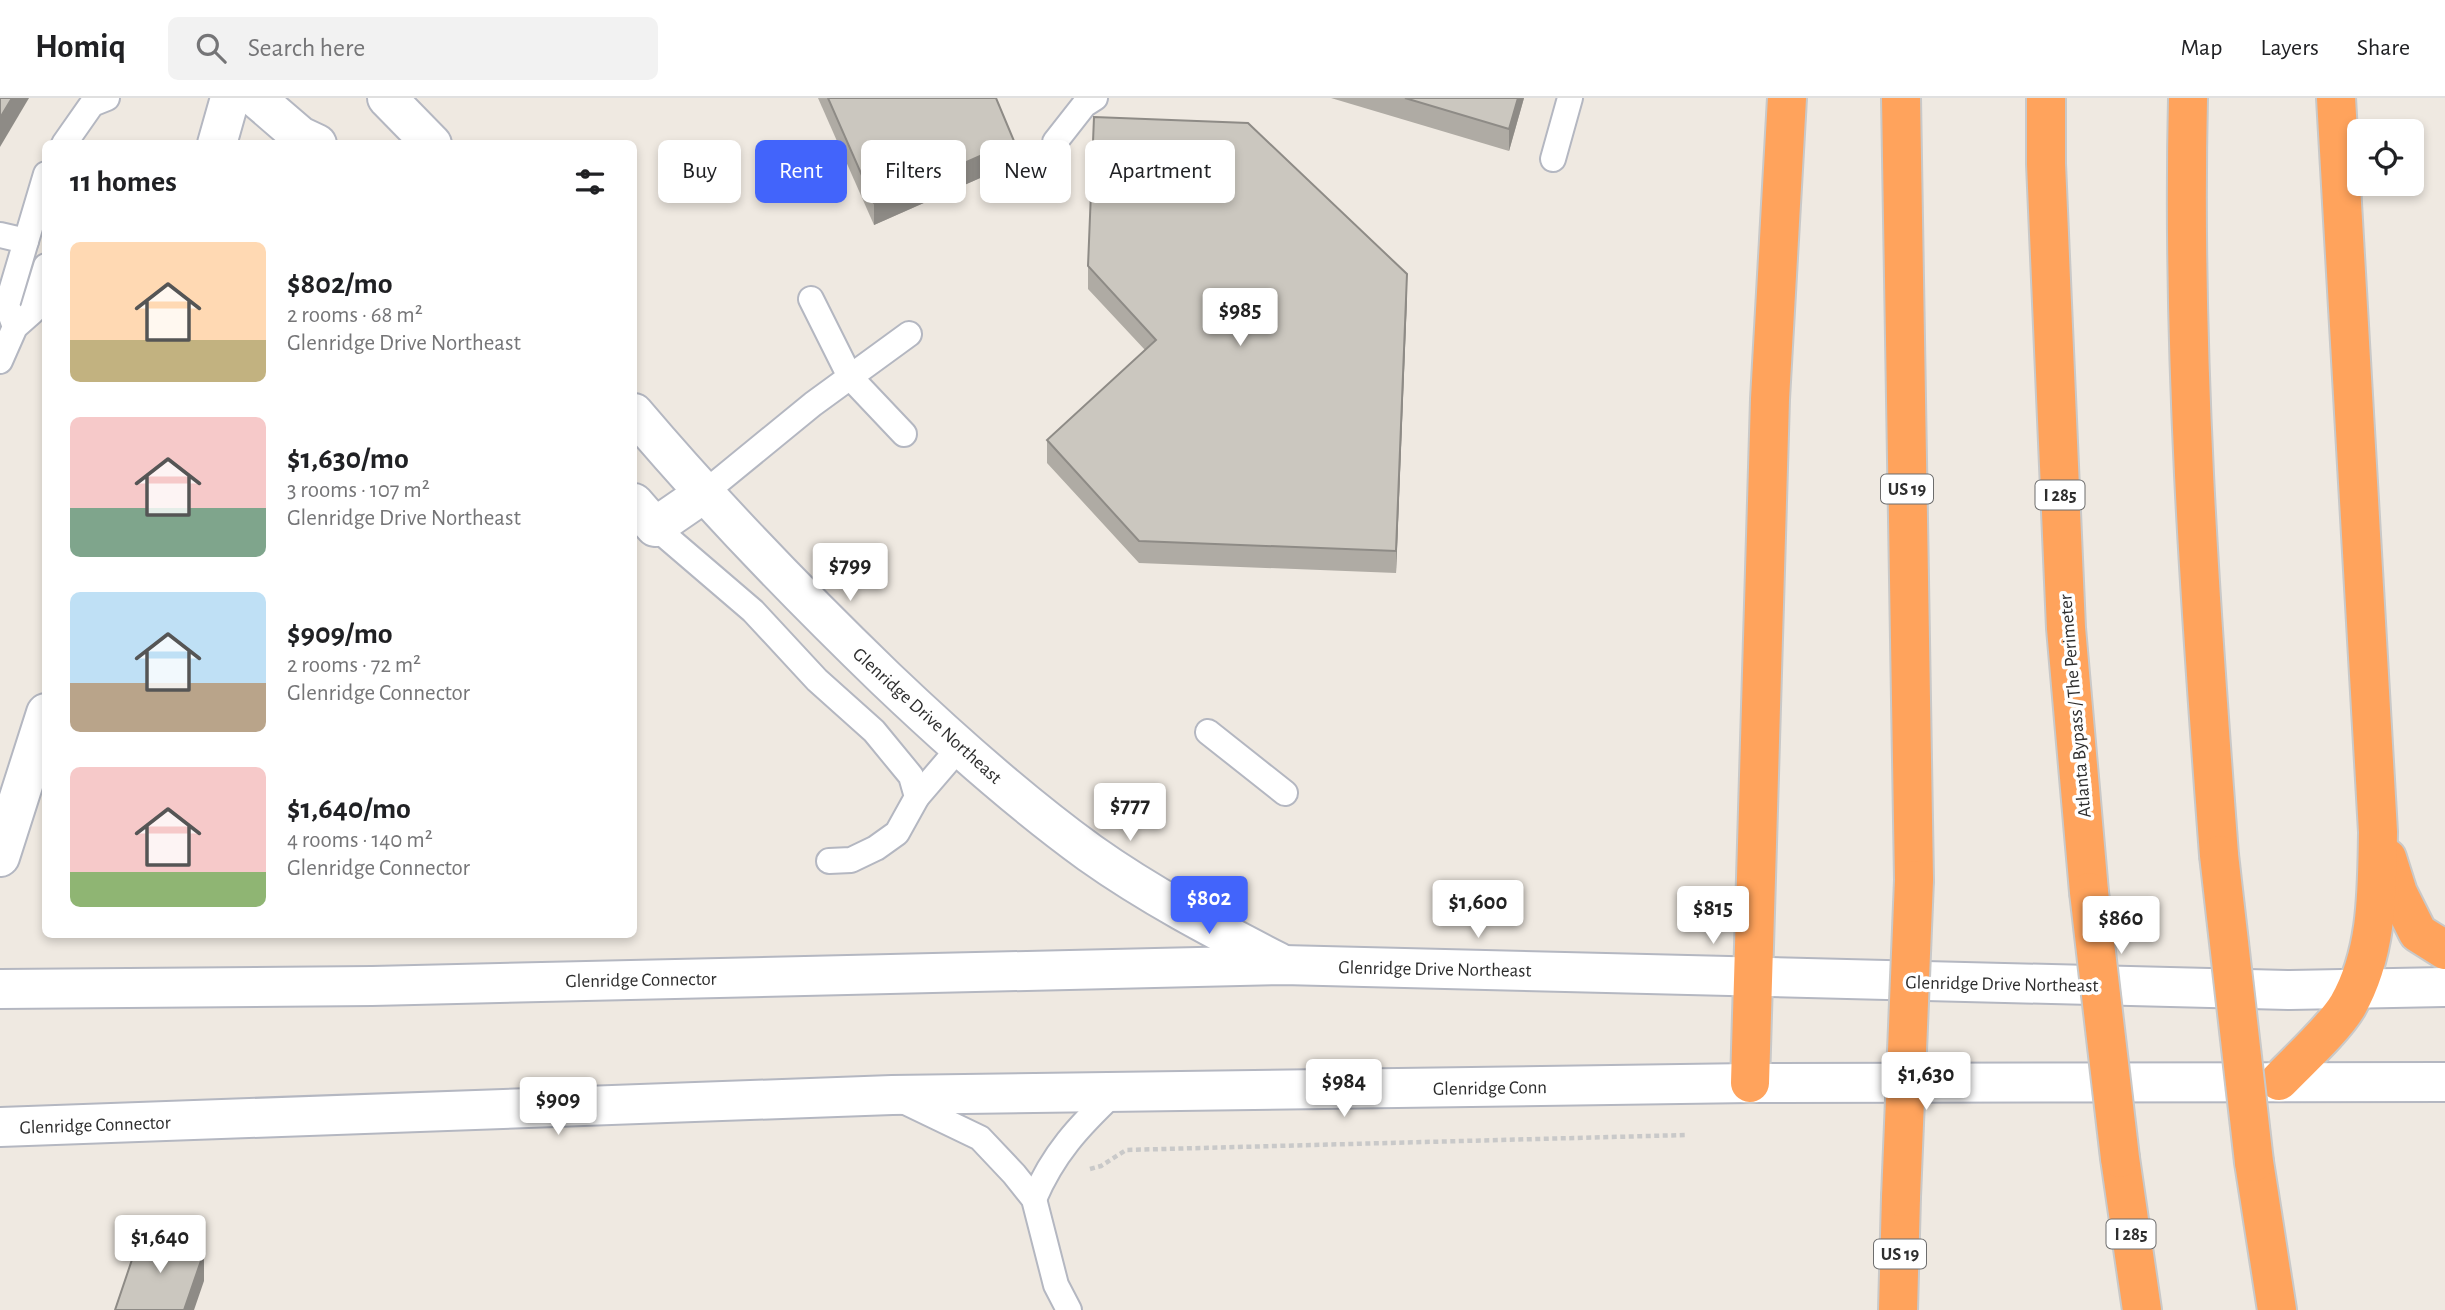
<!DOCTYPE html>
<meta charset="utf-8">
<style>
:root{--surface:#fff;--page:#f2f2f2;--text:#202124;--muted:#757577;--line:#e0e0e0;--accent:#4264fb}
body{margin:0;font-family:"Alegreya Sans",sans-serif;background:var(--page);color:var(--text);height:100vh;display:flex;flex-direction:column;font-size:26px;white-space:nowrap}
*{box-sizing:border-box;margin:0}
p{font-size:23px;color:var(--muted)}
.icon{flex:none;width:38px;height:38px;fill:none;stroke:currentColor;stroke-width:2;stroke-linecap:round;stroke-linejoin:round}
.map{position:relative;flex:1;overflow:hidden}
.drawer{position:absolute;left:42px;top:42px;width:595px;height:798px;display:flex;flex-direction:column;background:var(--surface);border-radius:10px;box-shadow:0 4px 10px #0003}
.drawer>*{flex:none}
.hud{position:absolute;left:658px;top:42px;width:665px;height:63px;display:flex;gap:14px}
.fabs{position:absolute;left:2347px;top:21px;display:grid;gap:14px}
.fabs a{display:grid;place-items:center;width:77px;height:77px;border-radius:10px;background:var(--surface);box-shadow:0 4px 10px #0003;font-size:35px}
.price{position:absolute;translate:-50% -60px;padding:0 16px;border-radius:7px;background:#fff;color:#222;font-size:23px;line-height:46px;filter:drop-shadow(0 2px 4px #0008)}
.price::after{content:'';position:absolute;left:50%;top:42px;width:21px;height:16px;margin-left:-10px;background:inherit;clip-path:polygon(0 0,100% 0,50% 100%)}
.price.active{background:var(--accent);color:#fff}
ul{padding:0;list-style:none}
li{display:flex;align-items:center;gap:21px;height:175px;padding:0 28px}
li span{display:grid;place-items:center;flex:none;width:196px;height:140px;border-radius:10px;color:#555}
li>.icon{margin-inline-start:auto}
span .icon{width:84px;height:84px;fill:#fffc;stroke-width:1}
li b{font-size:30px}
h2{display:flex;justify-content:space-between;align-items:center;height:84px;padding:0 28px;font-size:30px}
.chip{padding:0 24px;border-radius:10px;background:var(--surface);box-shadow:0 4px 10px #0003;font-size:24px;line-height:63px}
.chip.active{background:var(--accent);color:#fff}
header{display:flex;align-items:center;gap:42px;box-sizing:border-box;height:98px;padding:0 35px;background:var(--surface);border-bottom:2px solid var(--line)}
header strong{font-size:33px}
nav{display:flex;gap:38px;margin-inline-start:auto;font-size:24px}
.search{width:490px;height:63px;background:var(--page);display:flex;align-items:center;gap:18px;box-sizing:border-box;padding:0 24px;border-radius:10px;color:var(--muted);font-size:26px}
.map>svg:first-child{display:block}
</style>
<header>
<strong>Homiq</strong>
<div class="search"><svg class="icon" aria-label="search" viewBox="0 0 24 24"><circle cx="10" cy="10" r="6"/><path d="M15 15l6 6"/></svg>Search here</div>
<nav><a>Map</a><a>Layers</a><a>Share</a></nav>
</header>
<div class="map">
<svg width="2445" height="1212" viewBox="0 0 2445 1212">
<rect width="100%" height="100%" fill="#efe9e1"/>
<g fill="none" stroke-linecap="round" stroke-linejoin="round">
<g stroke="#b4b7c1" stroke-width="28">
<g id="service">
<path d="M1055,44L1084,7L1095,0"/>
<path d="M64,46L92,6L107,0"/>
<path d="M1553,61L1570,0"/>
<path d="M0,137L26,143"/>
<path d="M811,201L850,279L904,336"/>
<path d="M15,229L7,207L46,76"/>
<path d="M0,263L15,229L32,214L46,168"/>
<path d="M703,396L813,306L909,236"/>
<path d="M655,429L753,513L817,582L874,633L911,678L917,699"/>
<path d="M1208,634L1285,695"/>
<path d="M829,763L851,762L876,750L897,735L917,699L959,650"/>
<path d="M901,1002L980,1040L1014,1076L1034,1101L1056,1187L1069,1212"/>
<path d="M1034,1101C1053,1056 1079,1028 1114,995"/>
</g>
</g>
<g stroke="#b4b7c1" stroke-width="42">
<g id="secondary">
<path d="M256,0L300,38L317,46"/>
<path d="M387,0L432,46"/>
<path d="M217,46L230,0"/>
<path d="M634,315C713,408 797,495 885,580C950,642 1017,702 1090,755C1149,797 1214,831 1278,864"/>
<path d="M634,405L655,429L703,396"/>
<path d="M0,759L46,615"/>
<path d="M0,891L372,888L1283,867L2290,892L2445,889"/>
<path d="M0,1029L892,997L1750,985L2445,984"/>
</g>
</g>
<g stroke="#c9c9c9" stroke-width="42">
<g id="motorway">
<path d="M1901,0L1914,782"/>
<path d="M2046,0V66L2066,530L2089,794"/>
<path d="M2188,0C2182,253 2200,505 2219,757"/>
<path d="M2387,760L2398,795L2418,835L2445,852"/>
<path d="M2279,983C2298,963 2334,931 2348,907C2378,854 2377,793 2378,734L2336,0"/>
<path d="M1750,985L1770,301L1787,0"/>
<path d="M2120,1060L2142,1212"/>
<path d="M2254,1064L2277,1212"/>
<path d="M1898,1212L1901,1099"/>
</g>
</g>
<path stroke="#c9c9c9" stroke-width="4.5" stroke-dasharray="5 3.5" stroke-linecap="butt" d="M1090,1071L1101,1068L1126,1052L1686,1037"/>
<use href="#service" stroke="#fff" stroke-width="24"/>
<use href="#secondary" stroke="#fff" stroke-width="38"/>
<use href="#motorway" stroke="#ffa35c" stroke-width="38"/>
<g stroke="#c9c9c9" stroke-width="42" stroke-linecap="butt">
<g id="motorway-bridge">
<path d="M2219,757L2254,1064"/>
<path d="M2089,794L2120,1060"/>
<path d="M1901,1099L1914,782"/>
</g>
</g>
<use href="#motorway-bridge" stroke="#ffa35c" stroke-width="38"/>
</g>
<g fill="#afaba4">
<path d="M818,0H996L1014,65L874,127Z"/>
<path d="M1331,0H1524L1509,53Z"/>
<path d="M1088,168L1407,199L1396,475L1139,465L1047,365V342L1145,252L1088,191Z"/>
</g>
<g fill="#8e8b86">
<path d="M12,0H29L0,49V20Z"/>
<path d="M1518,0H1524L1509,53V31Z"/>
<path d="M1014,43V65L874,127V105Z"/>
<path d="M1407,176V199L1396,475V453Z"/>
<path d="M204,1154V1183L194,1212H184Z"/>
</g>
<g fill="#cbc7bf" stroke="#8e8b86" stroke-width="2">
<path d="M0,0H12L0,20Z"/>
<path d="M828,0H996L1014,43L874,105Z"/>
<path d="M1405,0H1518L1509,31Z"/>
<path d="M1094,19L1248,25L1407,176L1396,453L1139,443L1047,342L1156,242L1088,168Z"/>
<path d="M142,1132L204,1154L184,1212H115Z"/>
</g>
<g text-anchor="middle" stroke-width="7" stroke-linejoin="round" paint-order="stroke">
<g fill="#fff" stroke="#6d6d6d" stroke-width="2">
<rect x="1881" y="376.5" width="52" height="29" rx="5"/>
<rect x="2035.5" y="382.5" width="49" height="29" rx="5"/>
<rect x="2106.5" y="1121.5" width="49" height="29" rx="5"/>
<rect x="1874" y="1141.5" width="52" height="29" rx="5"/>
</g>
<g font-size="18" font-weight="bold" fill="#2e2e2e">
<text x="1907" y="397">US 19</text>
<text x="2060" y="403">I 285</text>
<text x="2131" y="1142">I 285</text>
<text x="1900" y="1162">US 19</text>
</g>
<g font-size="19" fill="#2e2e2e" stroke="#fff">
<text transform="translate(2074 608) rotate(-95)" y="7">Atlanta Bypass / The Perimeter</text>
<text transform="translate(928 617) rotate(42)" y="7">Glenridge Drive Northeast</text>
<text transform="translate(1435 870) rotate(1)" y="7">Glenridge Drive Northeast</text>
<text transform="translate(641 881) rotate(-1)" y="7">Glenridge Connector</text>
<text transform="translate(2002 885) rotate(1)" y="7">Glenridge Drive Northeast</text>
<text transform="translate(1490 989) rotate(-1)" y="7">Glenridge Conn</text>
<text transform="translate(95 1026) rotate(-2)" y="7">Glenridge Connector</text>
</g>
</g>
</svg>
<div class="fabs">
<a><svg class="icon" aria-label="locate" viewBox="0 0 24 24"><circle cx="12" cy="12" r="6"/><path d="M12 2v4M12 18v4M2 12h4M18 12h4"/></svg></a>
</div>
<b class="price" style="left:1240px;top:250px">$985</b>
<b class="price" style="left:850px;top:505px">$799</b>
<b class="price" style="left:1130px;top:745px">$777</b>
<b class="price active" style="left:1209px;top:838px">$802</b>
<b class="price" style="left:1478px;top:842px">$1,600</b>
<b class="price" style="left:1713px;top:848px">$815</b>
<b class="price" style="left:2121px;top:858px">$860</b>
<b class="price" style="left:1926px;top:1014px">$1,630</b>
<b class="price" style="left:1344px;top:1021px">$984</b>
<b class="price" style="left:558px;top:1039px">$909</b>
<b class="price" style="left:160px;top:1177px">$1,640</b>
<div class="hud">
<a class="chip">Buy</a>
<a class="chip active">Rent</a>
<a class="chip">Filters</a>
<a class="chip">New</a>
<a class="chip">Apartment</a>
</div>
<section class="drawer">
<h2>11 homes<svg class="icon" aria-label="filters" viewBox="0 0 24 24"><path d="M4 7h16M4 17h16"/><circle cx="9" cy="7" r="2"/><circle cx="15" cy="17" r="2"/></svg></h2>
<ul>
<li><span style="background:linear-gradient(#ffd9b3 70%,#c2b280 0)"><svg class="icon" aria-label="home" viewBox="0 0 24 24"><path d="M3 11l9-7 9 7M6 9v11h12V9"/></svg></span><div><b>$802/mo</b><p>2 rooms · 68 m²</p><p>Glenridge Drive Northeast</p></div></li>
<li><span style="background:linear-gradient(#f6c9c9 65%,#7fa58c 0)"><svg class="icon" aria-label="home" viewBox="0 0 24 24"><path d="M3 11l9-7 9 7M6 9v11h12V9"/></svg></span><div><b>$1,630/mo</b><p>3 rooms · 107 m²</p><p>Glenridge Drive Northeast</p></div></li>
<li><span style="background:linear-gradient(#bfe0f5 65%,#b9a48a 0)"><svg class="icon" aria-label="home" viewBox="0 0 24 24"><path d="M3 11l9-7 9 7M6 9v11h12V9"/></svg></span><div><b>$909/mo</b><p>2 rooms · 72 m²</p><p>Glenridge Connector</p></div></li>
<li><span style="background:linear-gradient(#f6c9c9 75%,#8fb573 0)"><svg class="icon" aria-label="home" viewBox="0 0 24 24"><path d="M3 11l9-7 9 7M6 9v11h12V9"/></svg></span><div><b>$1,640/mo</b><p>4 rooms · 140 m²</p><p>Glenridge Connector</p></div></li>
</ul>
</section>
</div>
